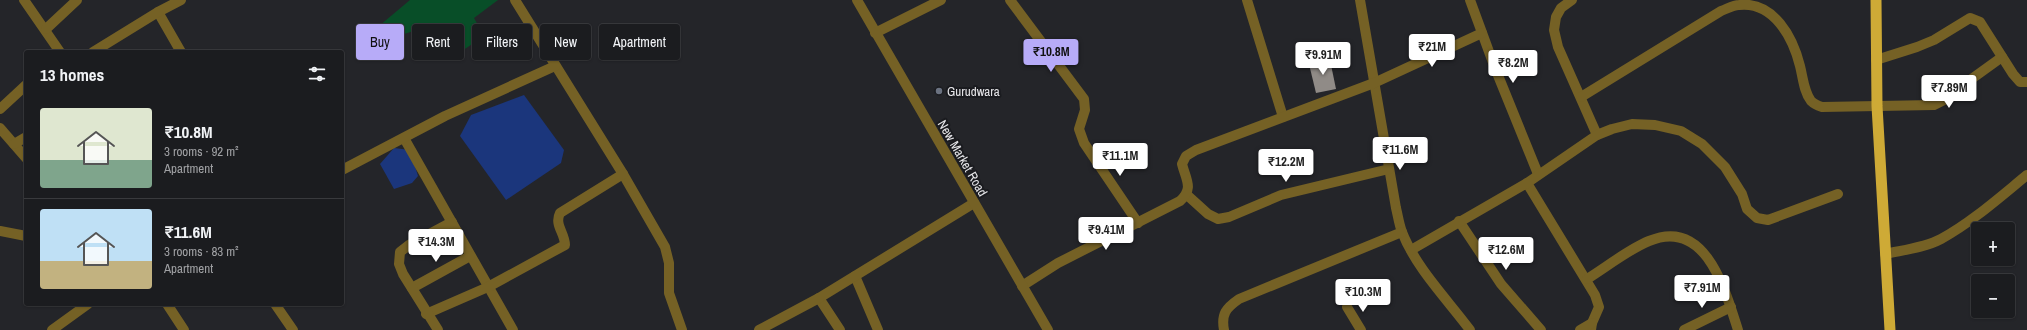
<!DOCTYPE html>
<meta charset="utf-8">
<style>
:root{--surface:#1b1c1f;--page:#28292c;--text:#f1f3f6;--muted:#a0a1a4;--line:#393a3d;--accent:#b7abf8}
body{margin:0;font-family:"Archivo Narrow",sans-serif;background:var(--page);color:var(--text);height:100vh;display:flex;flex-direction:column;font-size:15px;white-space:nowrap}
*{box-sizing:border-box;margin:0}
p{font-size:13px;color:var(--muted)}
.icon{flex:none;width:22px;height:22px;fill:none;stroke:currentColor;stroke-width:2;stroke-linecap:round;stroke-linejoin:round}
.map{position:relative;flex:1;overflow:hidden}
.panel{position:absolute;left:24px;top:50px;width:320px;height:256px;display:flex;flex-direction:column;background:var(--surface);border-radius:4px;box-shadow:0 1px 3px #0004,0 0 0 1px var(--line)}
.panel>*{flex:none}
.guide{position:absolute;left:356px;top:24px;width:380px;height:36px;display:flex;gap:8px}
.buttons{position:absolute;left:1971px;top:222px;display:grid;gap:8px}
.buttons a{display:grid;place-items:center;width:44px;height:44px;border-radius:4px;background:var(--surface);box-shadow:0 1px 3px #0004,0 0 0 1px var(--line);font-size:20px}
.price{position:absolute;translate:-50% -34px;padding:0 9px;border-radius:4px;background:#fff;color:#222;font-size:13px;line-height:26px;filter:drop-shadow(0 1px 2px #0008)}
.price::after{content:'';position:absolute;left:50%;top:24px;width:12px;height:9px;margin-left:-6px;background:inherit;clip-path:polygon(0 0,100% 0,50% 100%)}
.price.on{background:var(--accent);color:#111}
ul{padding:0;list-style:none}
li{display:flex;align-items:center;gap:12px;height:100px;padding:0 16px}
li+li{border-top:1px solid var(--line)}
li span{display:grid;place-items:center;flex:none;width:112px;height:80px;border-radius:4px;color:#555}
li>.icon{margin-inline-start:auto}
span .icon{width:48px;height:48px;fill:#fffc;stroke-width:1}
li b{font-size:17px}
h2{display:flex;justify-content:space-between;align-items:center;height:48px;padding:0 16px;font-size:17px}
.tag{padding:0 14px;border-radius:4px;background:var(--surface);box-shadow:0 1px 3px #0004,0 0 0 1px var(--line);font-size:14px;line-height:36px}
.tag.on{background:var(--accent);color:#111}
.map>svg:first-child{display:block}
</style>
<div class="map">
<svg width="2027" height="330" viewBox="0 0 2027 330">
<rect width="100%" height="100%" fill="#242529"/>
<path fill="#084e28" d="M410,0H498L474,18L484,36L459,53L439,23L382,41L379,26Z"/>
<g fill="#1b367c">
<path d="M524,95L564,150L561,163L506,200L460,136L471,115Z"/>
<path d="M394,148L410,150L418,176L412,183L394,189L380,164Z"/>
</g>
<path fill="#908b87" d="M1330,60L1336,89L1316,93L1309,64Z"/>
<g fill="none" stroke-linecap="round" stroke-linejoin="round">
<g stroke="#756125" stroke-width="10">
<path d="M24,0L60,52"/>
<path d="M515,0L623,174L665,247L669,263V293L682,330"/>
<path d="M1010,0L1084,99L1085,110L1079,129L1084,143L1138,223"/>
<path d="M1247,0L1283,117"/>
<path d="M1360,0L1396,208C1398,216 1399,224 1402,232C1416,268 1447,299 1470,330"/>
<path d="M1470,0L1495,68L1538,174"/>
<path d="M1572,0L1561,8L1556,17L1554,30L1558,47L1597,135"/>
<path d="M158,12L181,52"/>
<path d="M46,29L77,0"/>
<path d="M875,33L941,0"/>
<path d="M93,52L158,12L181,0"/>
<path d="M1876,60L1917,47L1934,40L1970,18L1980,22L2013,74L2020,82H2027"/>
<path d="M1581,97L1721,11C1727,9 1733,5 1739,5C1774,1 1793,38 1800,66C1803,78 1804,92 1811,101C1814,104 1819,106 1822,107L1934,105L1946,99L1959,88L2002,57"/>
<path d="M0,109L26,85"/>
<path d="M0,128L26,158"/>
<path d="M404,138L513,330"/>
<path d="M14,144L26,137"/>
<path d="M342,170L445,116L555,66"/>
<path d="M1527,183L1595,295L1599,307L1592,323L1591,330"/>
<path d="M1187,195L1208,214L1218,219L1229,217L1281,195L1389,169"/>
<path d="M1459,221L1501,284L1541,330"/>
<path d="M0,231L26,236"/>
<path d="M1411,250L1527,183L1597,135L1612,129L1632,124L1655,125L1681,131L1702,144L1725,167L1742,194L1747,209L1757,218L1768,220L1838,194"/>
<path d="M1885,254C1903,250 1924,248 1941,239C1972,222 2000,197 2027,175"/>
<path d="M855,276L878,330"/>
<path d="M1587,279C1605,268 1629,249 1649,241C1706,217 1725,290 1738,330"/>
<path d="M1022,286L1058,263L1180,201C1194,188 1186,180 1182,164L1186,156L1196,150L1374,83L1482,33"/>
<path d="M412,288L470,256"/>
<path d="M819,298L840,330"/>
<path d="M167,304L184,330"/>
<path d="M275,304L293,330"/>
<path d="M1347,307L1361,330"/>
<path d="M426,314L488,287L565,245C565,233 554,225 560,213L623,174"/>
<path d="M52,330L88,304"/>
<path d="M438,330L403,274L399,264L400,252L409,245L452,222"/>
<path d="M759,330L819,298L974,203"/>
<path d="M1224,330C1221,314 1226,308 1239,299L1402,232"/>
<path d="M1580,330L1592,323"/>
<path d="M1684,330L1731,307"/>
</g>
<path stroke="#756125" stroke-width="10" d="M857,0L1048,330"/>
<path stroke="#ceaa36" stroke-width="11" d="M1876,0L1877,106L1890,330"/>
</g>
<circle fill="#6b7280" stroke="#1a1b1f" stroke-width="1.5" cx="939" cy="91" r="4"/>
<g text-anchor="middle" stroke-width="4" stroke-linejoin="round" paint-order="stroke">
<g font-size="13" fill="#e7e7ea" stroke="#1a1b1f" text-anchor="start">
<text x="947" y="96">Gurudwara</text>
</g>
<g font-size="13" fill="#e7e7ea" stroke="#1a1b1f">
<text transform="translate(963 158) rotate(60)" y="5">New Market Road</text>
</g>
</g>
</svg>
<div class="buttons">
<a>+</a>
<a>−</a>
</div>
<b class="price" style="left:1432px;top:68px">₹21M</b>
<b class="price on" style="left:1051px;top:73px">₹10.8M</b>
<b class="price" style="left:1323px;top:76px">₹9.91M</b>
<b class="price" style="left:1513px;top:84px">₹8.2M</b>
<b class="price" style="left:1949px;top:109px">₹7.89M</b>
<b class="price" style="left:1400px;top:171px">₹11.6M</b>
<b class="price" style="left:1120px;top:177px">₹11.1M</b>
<b class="price" style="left:1286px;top:183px">₹12.2M</b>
<b class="price" style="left:1106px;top:251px">₹9.41M</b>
<b class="price" style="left:436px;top:263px">₹14.3M</b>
<b class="price" style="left:1506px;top:271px">₹12.6M</b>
<b class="price" style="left:1702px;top:309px">₹7.91M</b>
<b class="price" style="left:1363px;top:313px">₹10.3M</b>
<div class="guide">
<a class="tag on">Buy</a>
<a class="tag">Rent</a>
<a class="tag">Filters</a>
<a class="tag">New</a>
<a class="tag">Apartment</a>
</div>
<section class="panel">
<h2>13 homes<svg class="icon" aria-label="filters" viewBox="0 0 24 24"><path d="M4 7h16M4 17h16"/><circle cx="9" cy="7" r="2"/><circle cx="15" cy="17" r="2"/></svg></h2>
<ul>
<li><span style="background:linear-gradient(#dfe7d0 65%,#7fa58c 0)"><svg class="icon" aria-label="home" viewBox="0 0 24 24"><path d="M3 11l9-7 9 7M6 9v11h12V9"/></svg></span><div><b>₹10.8M</b><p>3 rooms · 92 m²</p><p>Apartment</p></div></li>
<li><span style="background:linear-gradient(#bfe0f5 65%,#c2b280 0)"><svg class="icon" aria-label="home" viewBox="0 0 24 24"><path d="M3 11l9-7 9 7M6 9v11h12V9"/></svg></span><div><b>₹11.6M</b><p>3 rooms · 83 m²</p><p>Apartment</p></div></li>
</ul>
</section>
</div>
